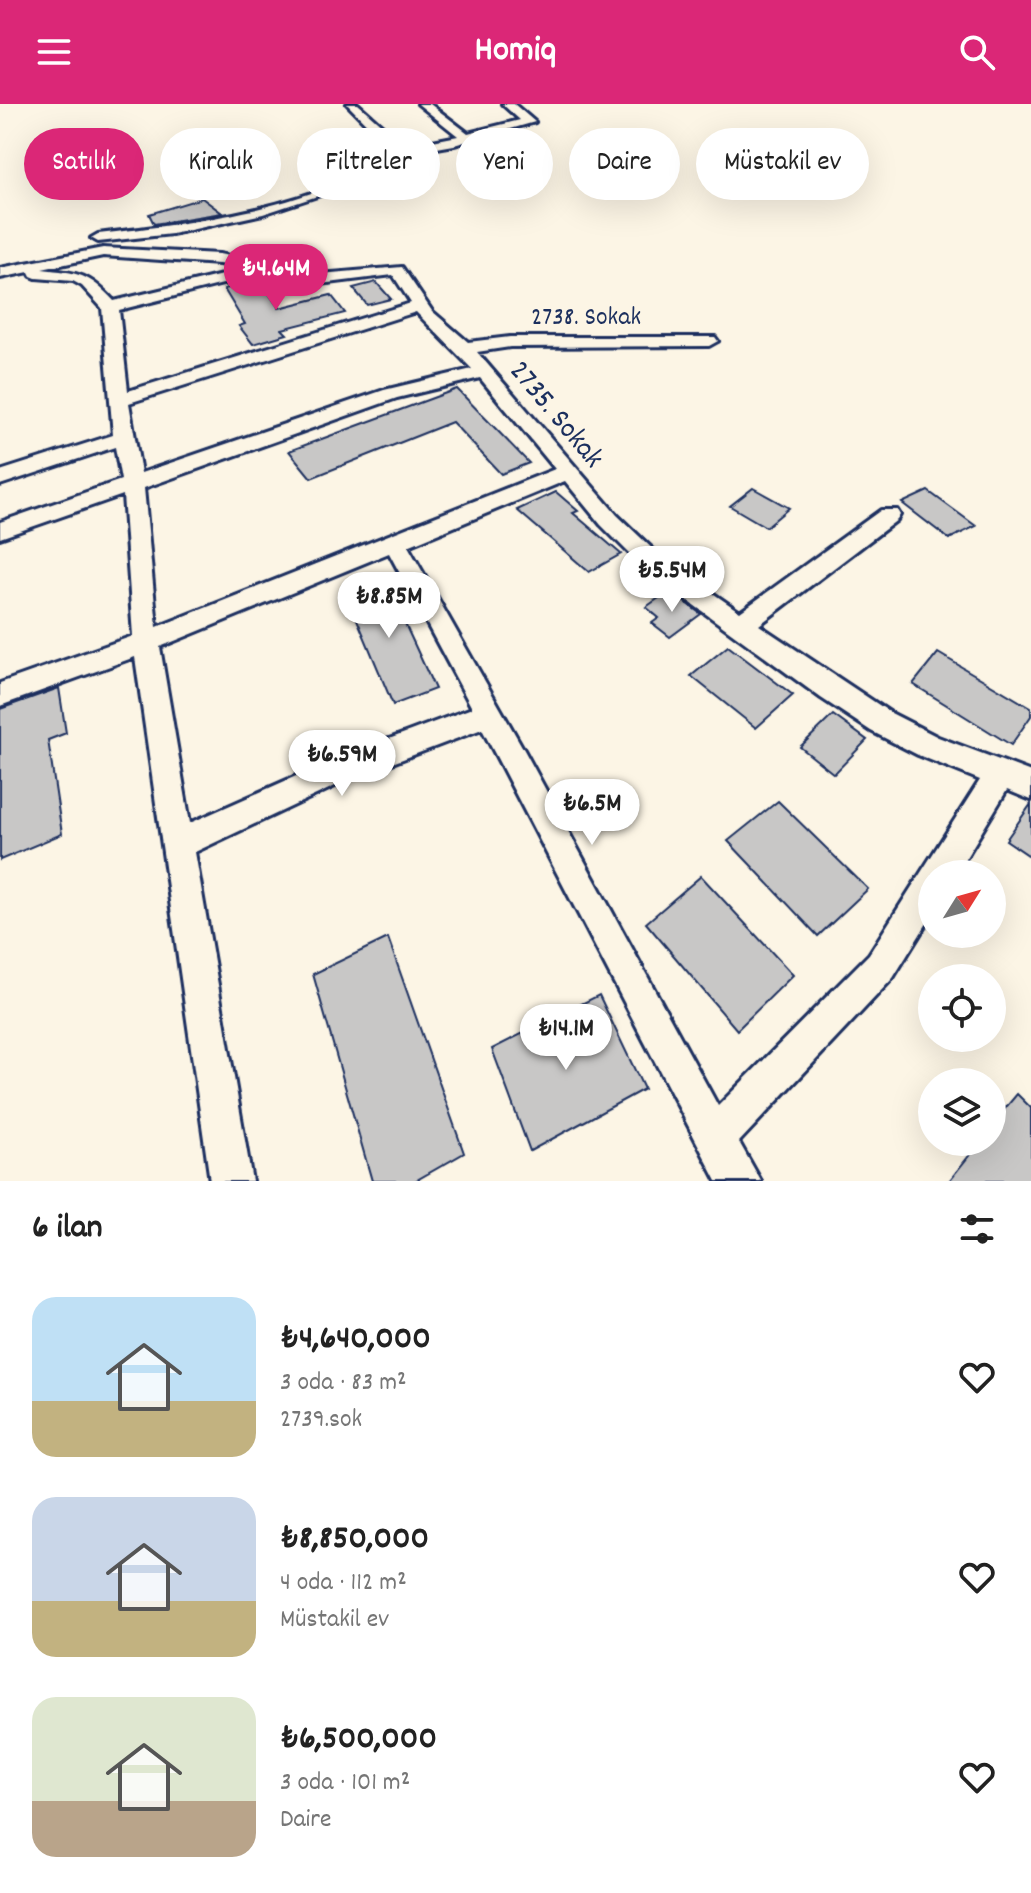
<!DOCTYPE html>
<html lang="tr">
<meta charset="utf-8">
<style>
:root{--surface:#fff;--page:#f2f2f2;--text:#222;--muted:#767676;--accent:#db2777}
body{margin:0;font-family:Dekko,sans-serif;background:var(--page);color:var(--text);height:100vh;display:flex;flex-direction:column;font-size:30px;white-space:nowrap}
*{box-sizing:border-box;margin:0}
p{font-size:26px;color:var(--muted)}
.icon{flex:none;width:44px;height:44px;fill:none;stroke:currentColor;stroke-width:2;stroke-linecap:round;stroke-linejoin:round}
.map{position:relative;height:1077px;overflow:hidden}
.side{display:flex;flex-direction:column;background:var(--surface);flex:1}
.side>*{flex:none}
.banner{position:absolute;left:24px;top:24px;width:984px;height:72px;display:flex;gap:16px}
.needle{width:52px;rotate:53deg}
.fabs{position:absolute;left:918px;top:756px;display:grid;gap:16px}
.fabs a{display:grid;place-items:center;width:88px;height:88px;border-radius:50%;background:var(--surface);box-shadow:0 8px 32px #0002;font-size:40px}
.price{position:absolute;translate:-50% -68px;padding:0 18px;border-radius:28px;background:#fff;color:#222;font-size:26px;line-height:52px;filter:drop-shadow(0 2px 4px #0008)}
.price::after{content:'';position:absolute;left:50%;top:48px;width:24px;height:18px;margin-left:-12px;background:inherit;clip-path:polygon(0 0,100% 0,50% 100%)}
.price.active{background:var(--accent);color:#fff}
ul{padding:0;list-style:none}
li{display:flex;align-items:center;gap:24px;height:200px;padding:0 32px}
li span{display:grid;place-items:center;flex:none;width:224px;height:160px;border-radius:24px;color:#555}
li>.icon{margin-inline-start:auto}
span .icon{width:96px;height:96px;fill:#fffc;stroke-width:1}
li b{font-size:34px}
h2{display:flex;justify-content:space-between;align-items:center;height:96px;padding:0 32px;font-size:34px}
.tag{padding:0 28px;border-radius:36px;background:var(--surface);box-shadow:0 8px 32px #0002;font-size:28px;line-height:72px}
.tag.active{background:var(--accent);color:#fff}
header{display:flex;justify-content:space-between;align-items:center;height:104px;padding:0 32px;background:var(--accent);color:#fff;font-size:36px;font-weight:700}
.map>svg:first-child{display:block}
</style>
<header><svg class="icon" aria-label="menu" viewBox="0 0 24 24"><path d="M4 6h16M4 12h16M4 18h16"/></svg>Homiq<svg class="icon" aria-label="search" viewBox="0 0 24 24"><circle cx="10" cy="10" r="6"/><path d="M15 15l6 6"/></svg></header>
<div class="map">
<svg width="1031" height="1077" viewBox="0 0 1031 1077">
<rect width="100%" height="100%" fill="#fcf5e5"/>
<filter id="ink" filterUnits="userSpaceOnUse"><feTurbulence type="fractalNoise" baseFrequency=".0125" numOctaves="2"/><feDisplacementMap in="SourceGraphic" scale="16" xChannelSelector="R" yChannelSelector="G"/><feConvolveMatrix kernelMatrix="1 2 1 2 8 2 1 2 1" color-interpolation-filters="sRGB"/></filter>
<g filter="url(#ink)">
<g fill="#c8c7c6" stroke="#1b2f5e" stroke-width="2">
<path d="M202,94L222,109L154,120L149,110Z"/>
<path d="M261,177L279,204L331,191L345,209L282,225L287,230L253,240L239,222L245,220L224,185Z"/>
<path d="M376,178L391,195L367,201L353,184Z"/>
<path d="M457,285L529,359L501,370L452,318L311,374L289,347Z"/>
<path d="M753,384L789,404L766,423L730,402Z"/>
<path d="M928,387L976,422L949,435L902,399Z"/>
<path d="M556,388L578,407L573,409L621,450L589,468L517,406Z"/>
<path d="M382,470L435,585L393,601L343,482Z"/>
<path d="M669,487L701,510L670,533L652,519L659,514L646,503Z"/>
<path d="M728,542L793,591L756,624L691,572Z"/>
<path d="M938,549L1031,604V612L1011,641L913,580Z"/>
<path d="M59,584L66,629L48,636L62,730L0,756V605Z"/>
<path d="M833,611L867,636L834,670L800,643Z"/>
<path d="M778,697L868,785L818,832L728,737Z"/>
<path d="M1031,700V753L1006,736Z"/>
<path d="M701,772L793,871L737,926L646,819Z"/>
<path d="M388,834L464,1049L415,1077H372L313,870Z"/>
<path d="M599,891L644,985L530,1047L492,945Z"/>
<path d="M1017,990L1031,1004V1077H949L980,1038H992V1020Z"/>
</g>
<g fill="none" stroke-linecap="round" stroke-linejoin="round">
<g stroke="#1b2f5e" stroke-width="6">
<g id="minor">
<path d="M347,0H358L394,32L402,43L458,32L418,0H430L468,29L520,16L502,0H514L535,18L454,41L403,50L387,63L363,77L263,110L172,130L98,138L91,134L98,130C185,120 324,104 392,46Z"/>
<path d="M103,144L219,150L320,170L402,163L432,207L468,238L510,233H715L718,237L709,242L510,243L477,248L617,411L662,454L740,508L881,406H897L900,411L897,416L759,521L891,609L938,633L1031,668V696L1007,686L956,770H932V811L893,874L739,1038L761,1077H717L482,625L350,675L195,748L252,1077H210L135,553L0,602V579L133,532L123,391L0,434V418L121,376L115,343L0,381V367L113,331L102,204L82,182L73,177L36,174L31,172L29,168L0,174V164ZM103,152L219,160L247,165L114,197C88,169 79,169 42,165ZM267,169L320,180L393,171L411,199L128,287L119,206ZM416,208L472,265L384,286L141,369L129,299ZM480,274L555,365L157,523L144,384L397,294ZM565,377L601,421L646,466L821,594L871,627L918,651L980,676L869,850L718,1002L524,646L408,442ZM389,449L472,604L330,657L190,719L160,543Z"/>
</g>
</g>
<use href="#minor" fill="#fcf5e5" fill-rule="evenodd"/>
</g>
</g>
<g text-anchor="middle" stroke-width="6" stroke-linejoin="round" paint-order="stroke">
<g font-size="26" fill="#1b2f5e" stroke="#fcf5e5">
<text x="586" y="220">2738. Sokak</text>
</g>
<g font-size="30" fill="#1b2f5e" stroke="#fcf5e5">
<text transform="translate(558 309) rotate(50)" y="10">2735. Sokak</text>
</g>
</g>
</svg>
<div class="fabs">
<a><svg class="needle" viewBox="-14 -14 28 28"><path d="M0-13l5 13h-10z" fill="#e53935"/><path d="M0 13l5-13h-10z" fill="#767676"/></svg></a>
<a><svg class="icon" aria-label="locate" viewBox="0 0 24 24"><circle cx="12" cy="12" r="6"/><path d="M12 2v4M12 18v4M2 12h4M18 12h4"/></svg></a>
<a><svg class="icon" aria-label="layers" viewBox="0 0 24 24"><path d="M12 4l9 5-9 5-9-5zM3 14l9 5 9-5"/></svg></a>
</div>
<b class="price active" style="left:276px;top:208px">₺4.64M</b>
<b class="price" style="left:672px;top:510px">₺5.54M</b>
<b class="price" style="left:389px;top:536px">₺8.85M</b>
<b class="price" style="left:342px;top:694px">₺6.59M</b>
<b class="price" style="left:592px;top:743px">₺6.5M</b>
<b class="price" style="left:566px;top:968px">₺14.1M</b>
<div class="banner">
<a class="tag active">Satılık</a>
<a class="tag">Kiralık</a>
<a class="tag">Filtreler</a>
<a class="tag">Yeni</a>
<a class="tag">Daire</a>
<a class="tag">Müstakil ev</a>
</div>
</div>
<section class="side">
<h2>6 ilan<svg class="icon" aria-label="filters" viewBox="0 0 24 24"><path d="M4 7h16M4 17h16"/><circle cx="9" cy="7" r="2"/><circle cx="15" cy="17" r="2"/></svg></h2>
<ul>
<li><span style="background:linear-gradient(#bfe0f5 65%,#c2b280 0)"><svg class="icon" aria-label="home" viewBox="0 0 24 24"><path d="M3 11l9-7 9 7M6 9v11h12V9"/></svg></span><div><b>₺4,640,000</b><p>3 oda · 83 m²</p><p>2739.sok</p></div><svg class="icon" aria-label="heart" viewBox="0 0 24 24"><path d="M12 20l-8-8c-3-5 5-10 8-4 3-6 11-1 8 4z"/></svg></li>
<li><span style="background:linear-gradient(#c9d6e8 65%,#c2b280 0)"><svg class="icon" aria-label="home" viewBox="0 0 24 24"><path d="M3 11l9-7 9 7M6 9v11h12V9"/></svg></span><div><b>₺8,850,000</b><p>4 oda · 112 m²</p><p>Müstakil ev</p></div><svg class="icon" aria-label="heart" viewBox="0 0 24 24"><path d="M12 20l-8-8c-3-5 5-10 8-4 3-6 11-1 8 4z"/></svg></li>
<li><span style="background:linear-gradient(#dfe7d0 65%,#b9a48a 0)"><svg class="icon" aria-label="home" viewBox="0 0 24 24"><path d="M3 11l9-7 9 7M6 9v11h12V9"/></svg></span><div><b>₺6,500,000</b><p>3 oda · 101 m²</p><p>Daire</p></div><svg class="icon" aria-label="heart" viewBox="0 0 24 24"><path d="M12 20l-8-8c-3-5 5-10 8-4 3-6 11-1 8 4z"/></svg></li>
</ul>
</section>
